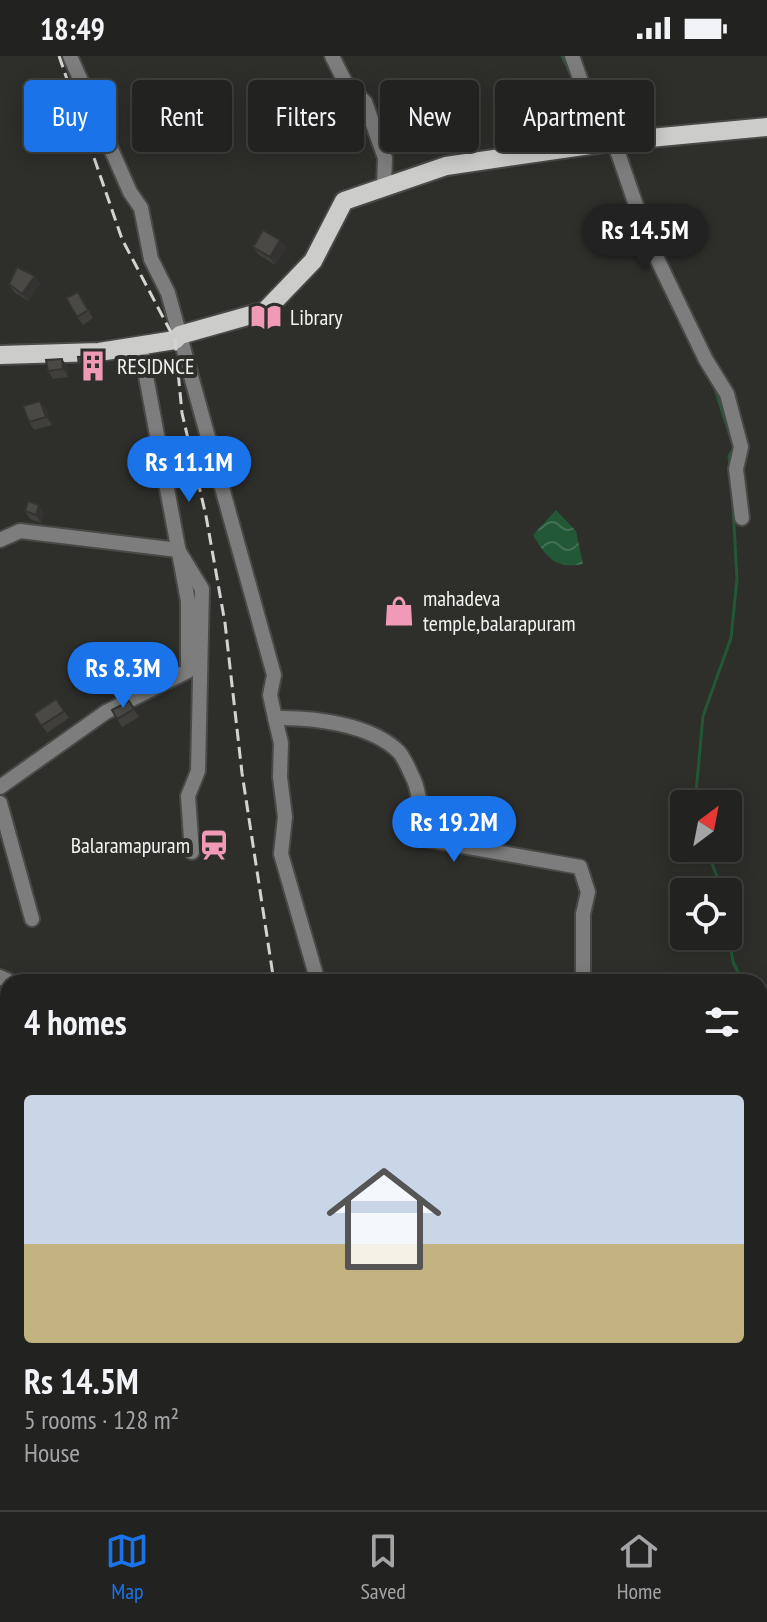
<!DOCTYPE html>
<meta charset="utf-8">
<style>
:root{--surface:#222220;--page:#2a2a29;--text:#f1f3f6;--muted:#a2a4a5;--line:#3f3f3e;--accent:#1a73e8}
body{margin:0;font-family:"PT Sans Narrow",sans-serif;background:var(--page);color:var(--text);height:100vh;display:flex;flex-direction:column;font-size:30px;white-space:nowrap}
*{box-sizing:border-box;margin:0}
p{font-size:26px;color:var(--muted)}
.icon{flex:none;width:44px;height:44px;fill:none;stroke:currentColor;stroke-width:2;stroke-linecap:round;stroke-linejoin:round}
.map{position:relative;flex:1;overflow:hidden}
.sheet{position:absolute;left:0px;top:918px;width:768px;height:536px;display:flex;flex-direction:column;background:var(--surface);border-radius:24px 24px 0 0;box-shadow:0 4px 20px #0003,0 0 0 2px var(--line)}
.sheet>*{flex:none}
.banner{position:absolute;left:24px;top:24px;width:720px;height:72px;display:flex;gap:16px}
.needle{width:52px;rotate:32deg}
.buttons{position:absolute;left:670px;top:734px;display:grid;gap:16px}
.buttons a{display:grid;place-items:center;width:72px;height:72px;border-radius:8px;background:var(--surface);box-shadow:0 4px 20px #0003,0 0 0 2px var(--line);font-size:40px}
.price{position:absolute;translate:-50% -68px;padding:0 18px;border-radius:28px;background:var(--accent);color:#fff;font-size:26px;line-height:52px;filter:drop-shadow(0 2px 4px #0008)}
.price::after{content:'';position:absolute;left:50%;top:48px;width:24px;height:18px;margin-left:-12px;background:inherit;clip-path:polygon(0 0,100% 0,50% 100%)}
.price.selected{background:#222;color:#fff}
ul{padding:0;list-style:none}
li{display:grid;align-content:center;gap:16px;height:424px;padding:0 24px}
li span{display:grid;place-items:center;height:248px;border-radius:8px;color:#555}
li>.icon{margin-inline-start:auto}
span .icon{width:144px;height:144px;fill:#fffc;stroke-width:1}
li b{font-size:34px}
h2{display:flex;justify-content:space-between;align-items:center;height:96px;padding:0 24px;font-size:34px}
.pill{padding:0 28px;border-radius:8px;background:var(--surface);box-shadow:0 4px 20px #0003,0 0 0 2px var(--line);font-size:28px;line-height:72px}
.pill.selected{background:var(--accent);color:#fff}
.status{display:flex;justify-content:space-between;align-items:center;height:56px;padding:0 40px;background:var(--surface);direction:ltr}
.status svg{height:22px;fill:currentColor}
.menu{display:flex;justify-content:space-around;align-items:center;height:112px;border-top:2px solid var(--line);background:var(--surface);font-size:22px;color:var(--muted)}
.menu a{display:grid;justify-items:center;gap:4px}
.menu .selected{color:var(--accent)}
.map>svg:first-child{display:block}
</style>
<div class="status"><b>18:49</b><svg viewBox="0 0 49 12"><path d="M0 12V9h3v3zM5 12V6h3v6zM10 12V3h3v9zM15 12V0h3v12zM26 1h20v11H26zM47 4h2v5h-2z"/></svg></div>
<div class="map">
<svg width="767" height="1454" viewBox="0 0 767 1454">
<defs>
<pattern id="water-waves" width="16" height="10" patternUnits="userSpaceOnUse" patternTransform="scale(2)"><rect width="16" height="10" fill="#235837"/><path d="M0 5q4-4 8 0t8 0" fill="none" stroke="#437054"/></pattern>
</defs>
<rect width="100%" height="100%" fill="#2e2e2b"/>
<path fill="url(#water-waves)" d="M556,454L576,475L583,508C556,514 546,501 533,479Z"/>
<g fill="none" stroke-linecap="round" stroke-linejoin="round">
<g stroke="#235837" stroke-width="3">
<path d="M562,0L574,25"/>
<path d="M615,109L623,132"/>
<path d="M633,162L641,185"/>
<path d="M713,327L734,392L729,400L730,410"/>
<path d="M695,748L703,660L731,582L737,523L733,450"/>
<path d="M706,792L723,836"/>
<path d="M728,874L733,906L743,926"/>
<path d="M760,935H767"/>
<path d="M760,974L767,991"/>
<path d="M760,1354L767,1312"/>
<path d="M748,1446L750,1454"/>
</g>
<g stroke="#494947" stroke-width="18">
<g id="minor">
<path d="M70,0L130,136L141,152L151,203L168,237L274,619L270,639L275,662C312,661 371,668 399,696C405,703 410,716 414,724C422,743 419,764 429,784L580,811L588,836L583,858V926"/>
<path d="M332,0L346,28L365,46L385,102L384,131"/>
<path d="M572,0L582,28L618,85V97L648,184L706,304L727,338L741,391L736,413L742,462"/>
<path d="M0,484L20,475L178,494L202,533L198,715L188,740L192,796"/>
<path d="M275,662L281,687L280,721L285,761L281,798L318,926"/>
<path d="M0,731L106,656L188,615V545L140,288"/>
<path d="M0,747L32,863"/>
<path d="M0,921L11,926"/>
<path d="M0,980L3,981L8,950"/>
<path d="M0,1280L8,1278"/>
<path d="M195,1446V1454"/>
<path d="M381,1446V1454"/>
<path d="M476,1446L486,1454"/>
<path d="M302,1454L305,1446"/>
</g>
</g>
<g stroke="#494947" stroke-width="22">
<path id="major" d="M0,299L99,296L175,284L180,279L265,255L313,205L344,145L446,110L618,85L767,71"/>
</g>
<use href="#minor" stroke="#7c7d7c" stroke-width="14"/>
<use href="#major" stroke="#cccdcb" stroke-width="18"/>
<g stroke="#d3d3d1" stroke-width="3" stroke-dasharray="12 6" stroke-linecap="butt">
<path d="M59,0L122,183L175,284L182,357L206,460L225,567L242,717L274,926"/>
<path d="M359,1446L360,1454"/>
</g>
</g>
<g fill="#403f3c">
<path d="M280,184L286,192L275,209L258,198L253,191Z"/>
<path d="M35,220L40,228L28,245L14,236L9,228Z"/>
<path d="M83,243L93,262L83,269L77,261Z"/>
<path d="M103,307L105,320L89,321L79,309Z"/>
<path d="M68,311V321L53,323L48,315Z"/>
<path d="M46,353L52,369L34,374L29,366Z"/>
<path d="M25,455L44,457L41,467L30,463Z"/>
<path d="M56,643L69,662L47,677L34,658Z"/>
<path d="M129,645L139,661L122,671L112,654Z"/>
</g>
<g fill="#343331">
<path d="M280,184L286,192L275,209L270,201Z"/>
<path d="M35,220L40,228L28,245L22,238Z"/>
<path d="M98,300L103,307L105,320L100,313Z"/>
<path d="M62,303L68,311V321L63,313Z"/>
<path d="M40,345L46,353L52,369L46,361Z"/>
<path d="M39,449L44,457L41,467L36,459Z"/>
</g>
<g fill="#4a4946" stroke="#343331" stroke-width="2">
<path d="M263,174L280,184L270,201L253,191Z"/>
<path d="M17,211L35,220L22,238L9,228Z"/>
<path d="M78,236L88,254L77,261L66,242Z"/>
<path d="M98,300L100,313H84L83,308L79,309L78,301Z"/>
<path d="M62,303L63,313L48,315L46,304Z"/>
<path d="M40,345L46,361L29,366L23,350Z"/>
<path d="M28,445L39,449L36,459L25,455Z"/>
<path d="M56,643L64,655L41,670L34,658Z"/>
<path d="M129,645L134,653L117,663L112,654Z"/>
</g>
<defs>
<g id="library-bare" transform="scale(2.4)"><path d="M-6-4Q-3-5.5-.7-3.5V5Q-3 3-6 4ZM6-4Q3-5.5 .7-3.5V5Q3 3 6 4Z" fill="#f09ab7" stroke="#2e2e2b" stroke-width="2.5" paint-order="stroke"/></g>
<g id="building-bare" transform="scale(2.4)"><path d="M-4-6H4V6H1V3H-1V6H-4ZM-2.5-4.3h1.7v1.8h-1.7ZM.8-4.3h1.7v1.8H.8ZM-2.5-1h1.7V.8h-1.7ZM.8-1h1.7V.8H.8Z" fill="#f09ab7" stroke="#2e2e2b" stroke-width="2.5" paint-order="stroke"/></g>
<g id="shop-bare" transform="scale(2.4)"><path d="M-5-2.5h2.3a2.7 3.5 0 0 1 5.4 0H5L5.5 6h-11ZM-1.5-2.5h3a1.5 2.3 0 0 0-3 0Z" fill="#f09ab7" stroke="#2e2e2b" stroke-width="2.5" paint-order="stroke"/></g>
<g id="station-bare" transform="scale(2.4)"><path d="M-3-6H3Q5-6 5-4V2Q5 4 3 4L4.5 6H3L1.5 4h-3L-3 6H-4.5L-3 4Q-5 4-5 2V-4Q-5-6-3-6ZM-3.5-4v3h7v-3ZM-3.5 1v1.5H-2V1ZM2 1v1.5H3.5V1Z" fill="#f09ab7" stroke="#2e2e2b" stroke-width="2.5" paint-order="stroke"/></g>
</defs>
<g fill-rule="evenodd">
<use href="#library-bare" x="266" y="261"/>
<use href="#building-bare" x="93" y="310"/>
<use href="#shop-bare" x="399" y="555"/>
<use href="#station-bare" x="214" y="789"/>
</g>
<g text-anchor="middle" stroke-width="8" stroke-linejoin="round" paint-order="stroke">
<g font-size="22" fill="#f2f2f0" stroke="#2e2e2b" text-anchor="start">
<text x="290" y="269">Library</text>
<text x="117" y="318">RESIDNCE</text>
<text x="423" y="550">mahadeva<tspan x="423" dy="25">temple,balarapuram</tspan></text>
<text x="190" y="797" text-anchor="end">Balaramapuram</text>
</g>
</g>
</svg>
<div class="buttons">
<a><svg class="needle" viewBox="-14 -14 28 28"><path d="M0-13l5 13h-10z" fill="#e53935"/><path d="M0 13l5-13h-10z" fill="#a2a4a5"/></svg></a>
<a><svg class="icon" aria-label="locate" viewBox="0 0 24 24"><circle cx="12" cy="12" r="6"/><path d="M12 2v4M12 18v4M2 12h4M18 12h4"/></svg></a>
</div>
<b class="price selected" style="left:645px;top:216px">Rs 14.5M</b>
<b class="price" style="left:189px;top:448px">Rs 11.1M</b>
<b class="price" style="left:123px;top:654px">Rs 8.3M</b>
<b class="price" style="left:454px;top:808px">Rs 19.2M</b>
<div class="banner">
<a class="pill selected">Buy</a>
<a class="pill">Rent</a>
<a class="pill">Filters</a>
<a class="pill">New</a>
<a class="pill">Apartment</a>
</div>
<section class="sheet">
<h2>4 homes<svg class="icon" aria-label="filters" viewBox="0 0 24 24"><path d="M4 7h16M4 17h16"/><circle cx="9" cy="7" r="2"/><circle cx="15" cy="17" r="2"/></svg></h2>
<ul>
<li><span style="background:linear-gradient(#c9d6e8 60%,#c2b280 0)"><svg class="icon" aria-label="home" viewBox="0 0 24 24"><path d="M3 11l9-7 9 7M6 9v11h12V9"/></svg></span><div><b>Rs 14.5M</b><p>5 rooms · 128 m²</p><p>House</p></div></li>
</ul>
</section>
</div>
<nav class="menu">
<a class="selected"><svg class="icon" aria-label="map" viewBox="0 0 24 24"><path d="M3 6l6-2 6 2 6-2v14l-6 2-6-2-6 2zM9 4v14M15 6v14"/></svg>Map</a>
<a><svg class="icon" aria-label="saved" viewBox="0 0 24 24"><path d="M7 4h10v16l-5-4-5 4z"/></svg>Saved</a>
<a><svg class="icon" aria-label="home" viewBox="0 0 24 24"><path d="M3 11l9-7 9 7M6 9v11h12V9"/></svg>Home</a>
</nav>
